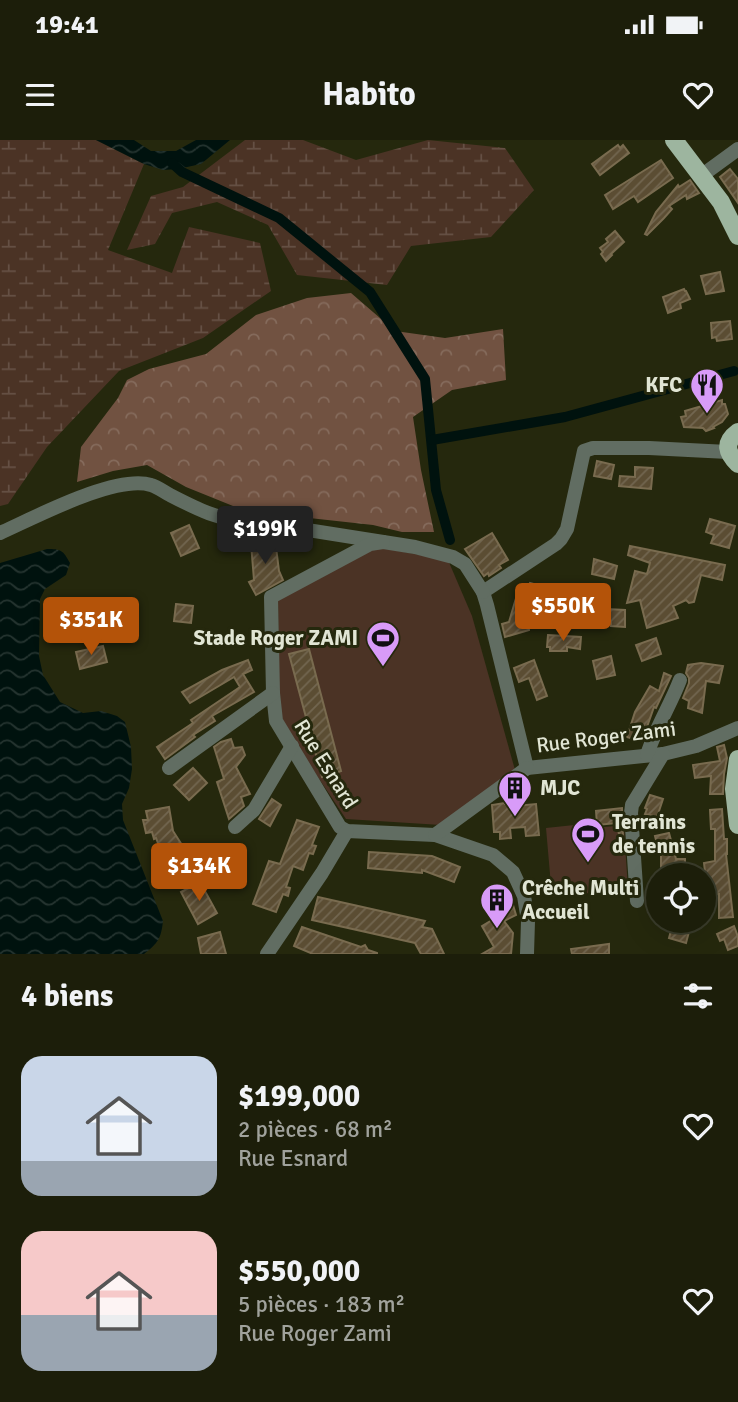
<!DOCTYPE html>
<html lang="fr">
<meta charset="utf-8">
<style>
:root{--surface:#1c1e0a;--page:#292b18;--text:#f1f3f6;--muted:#a0a29c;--line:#3a3c2b;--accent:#b45309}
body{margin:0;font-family:Signika,sans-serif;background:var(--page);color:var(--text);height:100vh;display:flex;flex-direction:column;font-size:26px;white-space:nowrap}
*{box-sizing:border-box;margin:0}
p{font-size:23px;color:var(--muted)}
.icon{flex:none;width:38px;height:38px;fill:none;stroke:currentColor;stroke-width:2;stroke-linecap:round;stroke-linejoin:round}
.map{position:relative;height:814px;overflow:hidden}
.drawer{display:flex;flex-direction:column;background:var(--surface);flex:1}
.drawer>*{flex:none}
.fabs{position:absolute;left:646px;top:723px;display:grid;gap:14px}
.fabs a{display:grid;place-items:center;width:70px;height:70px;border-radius:50%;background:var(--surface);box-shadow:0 7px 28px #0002,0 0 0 2px var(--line);font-size:35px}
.price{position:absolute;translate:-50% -60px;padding:0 16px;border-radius:7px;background:var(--accent);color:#fff;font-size:23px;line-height:46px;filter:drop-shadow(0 2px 4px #0008)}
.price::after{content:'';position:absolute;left:50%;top:42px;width:21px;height:16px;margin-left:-10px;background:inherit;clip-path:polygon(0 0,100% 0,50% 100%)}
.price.on{background:#222;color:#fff}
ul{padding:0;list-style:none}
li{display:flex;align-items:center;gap:21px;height:175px;padding:0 21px}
li span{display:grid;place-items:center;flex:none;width:196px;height:140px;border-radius:21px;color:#555}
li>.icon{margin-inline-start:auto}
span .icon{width:84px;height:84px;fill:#fffc;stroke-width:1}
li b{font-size:30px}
h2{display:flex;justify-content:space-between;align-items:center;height:84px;padding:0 21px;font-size:30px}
.status{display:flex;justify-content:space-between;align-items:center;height:49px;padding:0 35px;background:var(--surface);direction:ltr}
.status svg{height:19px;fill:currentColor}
header{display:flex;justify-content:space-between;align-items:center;height:91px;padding:0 21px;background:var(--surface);font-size:32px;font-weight:700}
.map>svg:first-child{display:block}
</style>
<div class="status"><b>19:41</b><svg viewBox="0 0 49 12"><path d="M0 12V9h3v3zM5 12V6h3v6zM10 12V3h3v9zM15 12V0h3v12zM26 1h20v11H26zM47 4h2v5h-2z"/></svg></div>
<header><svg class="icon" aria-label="menu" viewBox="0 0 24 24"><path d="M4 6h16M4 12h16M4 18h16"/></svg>Habito<svg class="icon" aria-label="heart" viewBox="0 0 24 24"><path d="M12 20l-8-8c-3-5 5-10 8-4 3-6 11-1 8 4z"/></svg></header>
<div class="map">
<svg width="738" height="814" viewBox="0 0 738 814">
<defs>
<pattern id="forest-crowns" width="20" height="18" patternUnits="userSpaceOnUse" patternTransform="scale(1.75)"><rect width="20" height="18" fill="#715241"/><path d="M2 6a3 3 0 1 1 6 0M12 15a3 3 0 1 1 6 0" fill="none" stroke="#856b5c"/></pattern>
<pattern id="wetland-marsh" width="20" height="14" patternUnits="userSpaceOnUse" patternTransform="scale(1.75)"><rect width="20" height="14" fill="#4b3325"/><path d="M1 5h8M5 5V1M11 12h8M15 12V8" fill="none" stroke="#655044"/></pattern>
<pattern id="water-waves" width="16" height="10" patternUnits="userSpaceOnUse" patternTransform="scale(1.75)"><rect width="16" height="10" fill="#00120e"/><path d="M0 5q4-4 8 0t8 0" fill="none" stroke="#253430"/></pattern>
<pattern id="building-hatch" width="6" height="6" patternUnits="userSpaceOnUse" patternTransform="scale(1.75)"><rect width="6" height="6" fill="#5b4d33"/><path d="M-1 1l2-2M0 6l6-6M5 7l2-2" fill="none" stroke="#726650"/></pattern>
</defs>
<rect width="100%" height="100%" fill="#25280d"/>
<g fill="#4b3325">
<path d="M371,406L448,420L472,476L515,630L441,685L346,679L279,579L278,455Z"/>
<path d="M593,683L594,688L615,686L617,690L624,689L628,749L552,757L546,688Z"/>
</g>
<path fill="url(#forest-crowns)" d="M351,153L395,191L445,198L503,189L506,240L452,250L413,277L421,330L434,392H402L373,385L273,374L233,366L186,347L147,325L113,331L77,342L81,307L118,258L127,240L149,229L206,214L256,175L307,158Z"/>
<g fill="url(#wetland-marsh)">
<path d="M0,0H96L144,24L108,110L172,133L189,87L260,103L271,151L203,198L119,231L47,307L8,364L0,366Z"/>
<path d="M245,0H303L356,20L428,0L505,8L534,50L491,97L411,106L387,145L297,135L268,85L217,62L172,73L155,104L127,110L151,56L183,47Z"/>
</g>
<g fill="url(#water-waves)">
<path d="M96,0H134L151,11H176L196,0H230L201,24L178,29L163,30L144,24Z"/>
<path d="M47,409C61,409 63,410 70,423L66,435L45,449L40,459L39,516L43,535L60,562L83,573L101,571L117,576L125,582L131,607L132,629L129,648L122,664L123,680L163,781C161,799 158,803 144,814H0V423Z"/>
</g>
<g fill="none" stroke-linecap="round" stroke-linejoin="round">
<g stroke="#00120e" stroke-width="10">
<path d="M172,23L182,32L279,78L370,152L425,239L436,350L450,400"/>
<path d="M432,300L565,277L734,231"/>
</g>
</g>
<g fill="url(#building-hatch)" stroke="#796b4f" stroke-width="2">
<path d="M618,5L620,8L623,5L629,13L600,35L592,24Z"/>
<path d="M661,20L673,38L638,62L634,56L613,69L605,55Z"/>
<path d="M730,29L738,39V63L720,37Z"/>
<path d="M690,40L699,53L687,59L686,55L669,66L672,69L664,78L647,95L645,94L656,72L678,45L679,47Z"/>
<path d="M615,91L624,102L611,114L612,115L606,121L601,114L603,112L600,108L608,102L606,99Z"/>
<path d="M720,132L724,151L706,154L701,136Z"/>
<path d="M684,149L685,151H686L690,159L680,163L681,168L668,173L663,157Z"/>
<path d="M730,181L732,199L717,201L716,197L712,198L711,183Z"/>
<path d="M722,260V264H725L728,274L722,282L713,287L714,288L706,291L703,288L684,287L681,277L686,276L685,271Z"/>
<path d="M597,321L614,325L611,339L594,336Z"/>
<path d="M635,327L653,328L651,349L619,346L620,336L635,337Z"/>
<path d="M710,379L735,386L729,408L711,403L714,395L706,392Z"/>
<path d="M189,385L199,408L181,416L171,393Z"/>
<path d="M492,393L508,420L499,425L501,428L489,436L488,433L484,436L465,409Z"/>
<path d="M275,399L279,431L283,440L256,455L249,442L254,440L251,403Z"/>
<path d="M630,406L725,425L722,440L701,435L694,462L689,463L686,460L673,466L678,478L647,488L640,460L627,463L635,431L647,434L650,423L628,415Z"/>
<path d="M594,419L617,426L614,439L592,434Z"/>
<path d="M530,443L541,446L528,482L529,490L505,497L502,484L509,482L519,448L526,451Z"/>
<path d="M176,464L193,466L191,483L174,481Z"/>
<path d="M606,469L625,470V487L611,486V481H606Z"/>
<path d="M548,495L581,497L580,509L567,507V511H550V507H547Z"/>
<path d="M656,498L661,514L642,521L636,505Z"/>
<path d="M103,506L107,522L80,529L76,512Z"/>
<path d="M309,509L341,631L322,637L289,514Z"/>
<path d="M611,516L615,535L597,539L593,521Z"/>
<path d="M248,520L252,530L243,534L254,552L212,576L215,581L193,595L195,597L165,619L157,607L193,583L191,580L240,547L234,537L190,563L182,552L222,530Z"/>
<path d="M534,520L547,556L537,560L529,538L519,542L514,528Z"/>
<path d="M701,523L723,526L719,543L706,541L702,573L688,568L689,561L683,558L689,543V538L686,533L688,525Z"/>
<path d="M664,533L671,536L656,568L654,567L642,601L627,597L635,572L650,546L659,551Z"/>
<path d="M231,599L234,608L242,607L245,615L236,627L250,654L241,657L244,666L229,679L217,642L224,639L214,607L221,602Z"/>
<path d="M724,605L727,618L724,634L723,654H710L711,636L695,638L693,625L720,621L717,607Z"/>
<path d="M193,628L207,643L189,660L174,645Z"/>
<path d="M650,655L663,659L657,677L645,674L647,669L645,668Z"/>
<path d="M272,659L281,665L270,686L259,679Z"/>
<path d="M505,663V664H515V666L536,664L539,695L526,696L525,687L510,688L511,698L500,699V692H494L492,665Z"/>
<path d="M169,667L173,691L189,716L172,728L168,723L163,725L158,714L161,711L156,698L154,699L152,692L146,693L143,680H148L146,671Z"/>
<path d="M622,668L623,699L620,700L617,683L597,685L596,671Z"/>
<path d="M722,669L724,699H727V714H726L733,777L719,778V754L708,756L704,723L715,721V689H711L710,670Z"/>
<path d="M297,680L319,687L312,705L316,706L313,714L309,713L303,730L293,726L286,747L290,748L288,756L283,754L276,772L253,764L269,721L280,724Z"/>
<path d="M669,693L676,719H685V735H661V707L658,708L655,696Z"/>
<path d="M369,712L432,716L460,727L454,742L422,730V733L368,728Z"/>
<path d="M200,742L217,773L198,784L181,752Z"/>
<path d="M318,757L425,781L422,787L432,789L444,814H421L415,803L312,780Z"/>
<path d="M505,764L507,769L513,765L516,775L504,781L513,793L511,814H482L494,807L482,786L492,780L490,777L498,772L496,767Z"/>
<path d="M673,783L690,788L686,803L669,798Z"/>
<path d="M734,786L738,797V806L728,810L724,799L720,801L717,794Z"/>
<path d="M302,787L361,807L365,805L368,810L377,813V814H313L294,806Z"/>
<path d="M220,792L226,814H201L198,798Z"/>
<path d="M609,804V814H572L571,809Z"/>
</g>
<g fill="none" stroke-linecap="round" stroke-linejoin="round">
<g stroke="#616d62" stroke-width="14">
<path d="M701,36L738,9"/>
<path d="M728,312L649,308H593L584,311L567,389L561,399L556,404L483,452L487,465L527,628L663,614L696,606L738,588"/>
<path d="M0,393C34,378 116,334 151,345C158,347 164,352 170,355C197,369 220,381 251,381L415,407L453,417L465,424L483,452"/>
<path d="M383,402L370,404L271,457L273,553L276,581L340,687L347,691L435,695L493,715L513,732L524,756L528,781L527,814"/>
<path d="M647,615C655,589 670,566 680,540"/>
<path d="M169,628L273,553"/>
<path d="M235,687L254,670L292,606"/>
<path d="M435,695L527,628"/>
<path d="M637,761L631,673L632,665L663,614"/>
<path d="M267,814L322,733L347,691"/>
</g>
<g stroke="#9db59f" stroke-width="18">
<path d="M674,0L721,62L738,96"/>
<path d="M738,292C723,303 727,313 738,324"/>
<path d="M738,619L734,649L738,685"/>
</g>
</g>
<defs>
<g id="restaurant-pin" transform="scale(1.75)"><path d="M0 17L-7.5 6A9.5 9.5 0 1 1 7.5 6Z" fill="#d89bf8" stroke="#25280d"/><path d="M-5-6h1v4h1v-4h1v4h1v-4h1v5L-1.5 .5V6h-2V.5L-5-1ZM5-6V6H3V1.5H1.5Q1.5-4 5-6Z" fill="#111"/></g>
<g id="stadium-pin" transform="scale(1.75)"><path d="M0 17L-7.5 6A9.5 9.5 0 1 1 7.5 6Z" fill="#d89bf8" stroke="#25280d"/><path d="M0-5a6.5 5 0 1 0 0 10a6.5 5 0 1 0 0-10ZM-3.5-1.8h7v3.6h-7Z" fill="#111"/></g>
<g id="building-pin" transform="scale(1.75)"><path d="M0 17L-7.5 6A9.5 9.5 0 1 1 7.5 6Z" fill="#d89bf8" stroke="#25280d"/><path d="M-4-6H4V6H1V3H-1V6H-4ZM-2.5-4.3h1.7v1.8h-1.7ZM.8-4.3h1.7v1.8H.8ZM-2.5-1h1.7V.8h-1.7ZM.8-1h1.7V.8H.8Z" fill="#111"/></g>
</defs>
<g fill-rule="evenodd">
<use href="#restaurant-pin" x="707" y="245"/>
<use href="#stadium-pin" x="383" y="498"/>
<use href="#building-pin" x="515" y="648"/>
<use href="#stadium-pin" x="588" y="694"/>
<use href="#building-pin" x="497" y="760"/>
</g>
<g text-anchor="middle" stroke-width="6" stroke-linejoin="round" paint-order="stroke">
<g font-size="21" font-weight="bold" fill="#e1e5d4" stroke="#25280d" text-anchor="start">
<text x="682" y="252" text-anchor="end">KFC</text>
<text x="358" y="505" text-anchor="end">Stade Roger ZAMI</text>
<text x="540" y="655">MJC</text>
<text x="612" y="689">Terrains<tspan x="612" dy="24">de tennis</tspan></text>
<text x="522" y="755">Crêche Multi<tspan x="522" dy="24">Accueil</tspan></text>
</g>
<g font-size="21" fill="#e1e5d4" stroke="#25280d">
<text transform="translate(606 597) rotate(-7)" y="7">Rue Roger Zami</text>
<text transform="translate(326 624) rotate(58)" y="7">Rue Esnard</text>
</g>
</g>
</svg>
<div class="fabs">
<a><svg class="icon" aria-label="locate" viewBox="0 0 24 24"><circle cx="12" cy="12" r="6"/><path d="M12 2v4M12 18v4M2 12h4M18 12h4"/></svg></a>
</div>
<b class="price on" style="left:265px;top:426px">$199K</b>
<b class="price" style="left:563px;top:503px">$550K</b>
<b class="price" style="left:91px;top:517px">$351K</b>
<b class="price" style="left:199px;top:763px">$134K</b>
</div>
<section class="drawer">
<h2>4 biens<svg class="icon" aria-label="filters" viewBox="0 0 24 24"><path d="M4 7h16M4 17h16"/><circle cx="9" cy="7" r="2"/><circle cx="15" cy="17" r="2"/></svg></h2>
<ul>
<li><span style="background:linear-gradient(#c9d6e8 75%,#9aa5b1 0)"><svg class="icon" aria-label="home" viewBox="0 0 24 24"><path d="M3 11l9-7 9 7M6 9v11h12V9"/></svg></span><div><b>$199,000</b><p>2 pièces · 68 m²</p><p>Rue Esnard</p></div><svg class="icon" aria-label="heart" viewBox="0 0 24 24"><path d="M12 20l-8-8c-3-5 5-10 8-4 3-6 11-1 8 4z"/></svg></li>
<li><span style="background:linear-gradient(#f6c9c9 60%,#9aa5b1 0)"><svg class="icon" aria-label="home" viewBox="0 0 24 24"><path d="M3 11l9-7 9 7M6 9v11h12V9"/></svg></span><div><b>$550,000</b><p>5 pièces · 183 m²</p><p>Rue Roger Zami</p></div><svg class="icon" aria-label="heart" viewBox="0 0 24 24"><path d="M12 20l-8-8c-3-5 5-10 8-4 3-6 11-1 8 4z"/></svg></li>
</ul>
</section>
